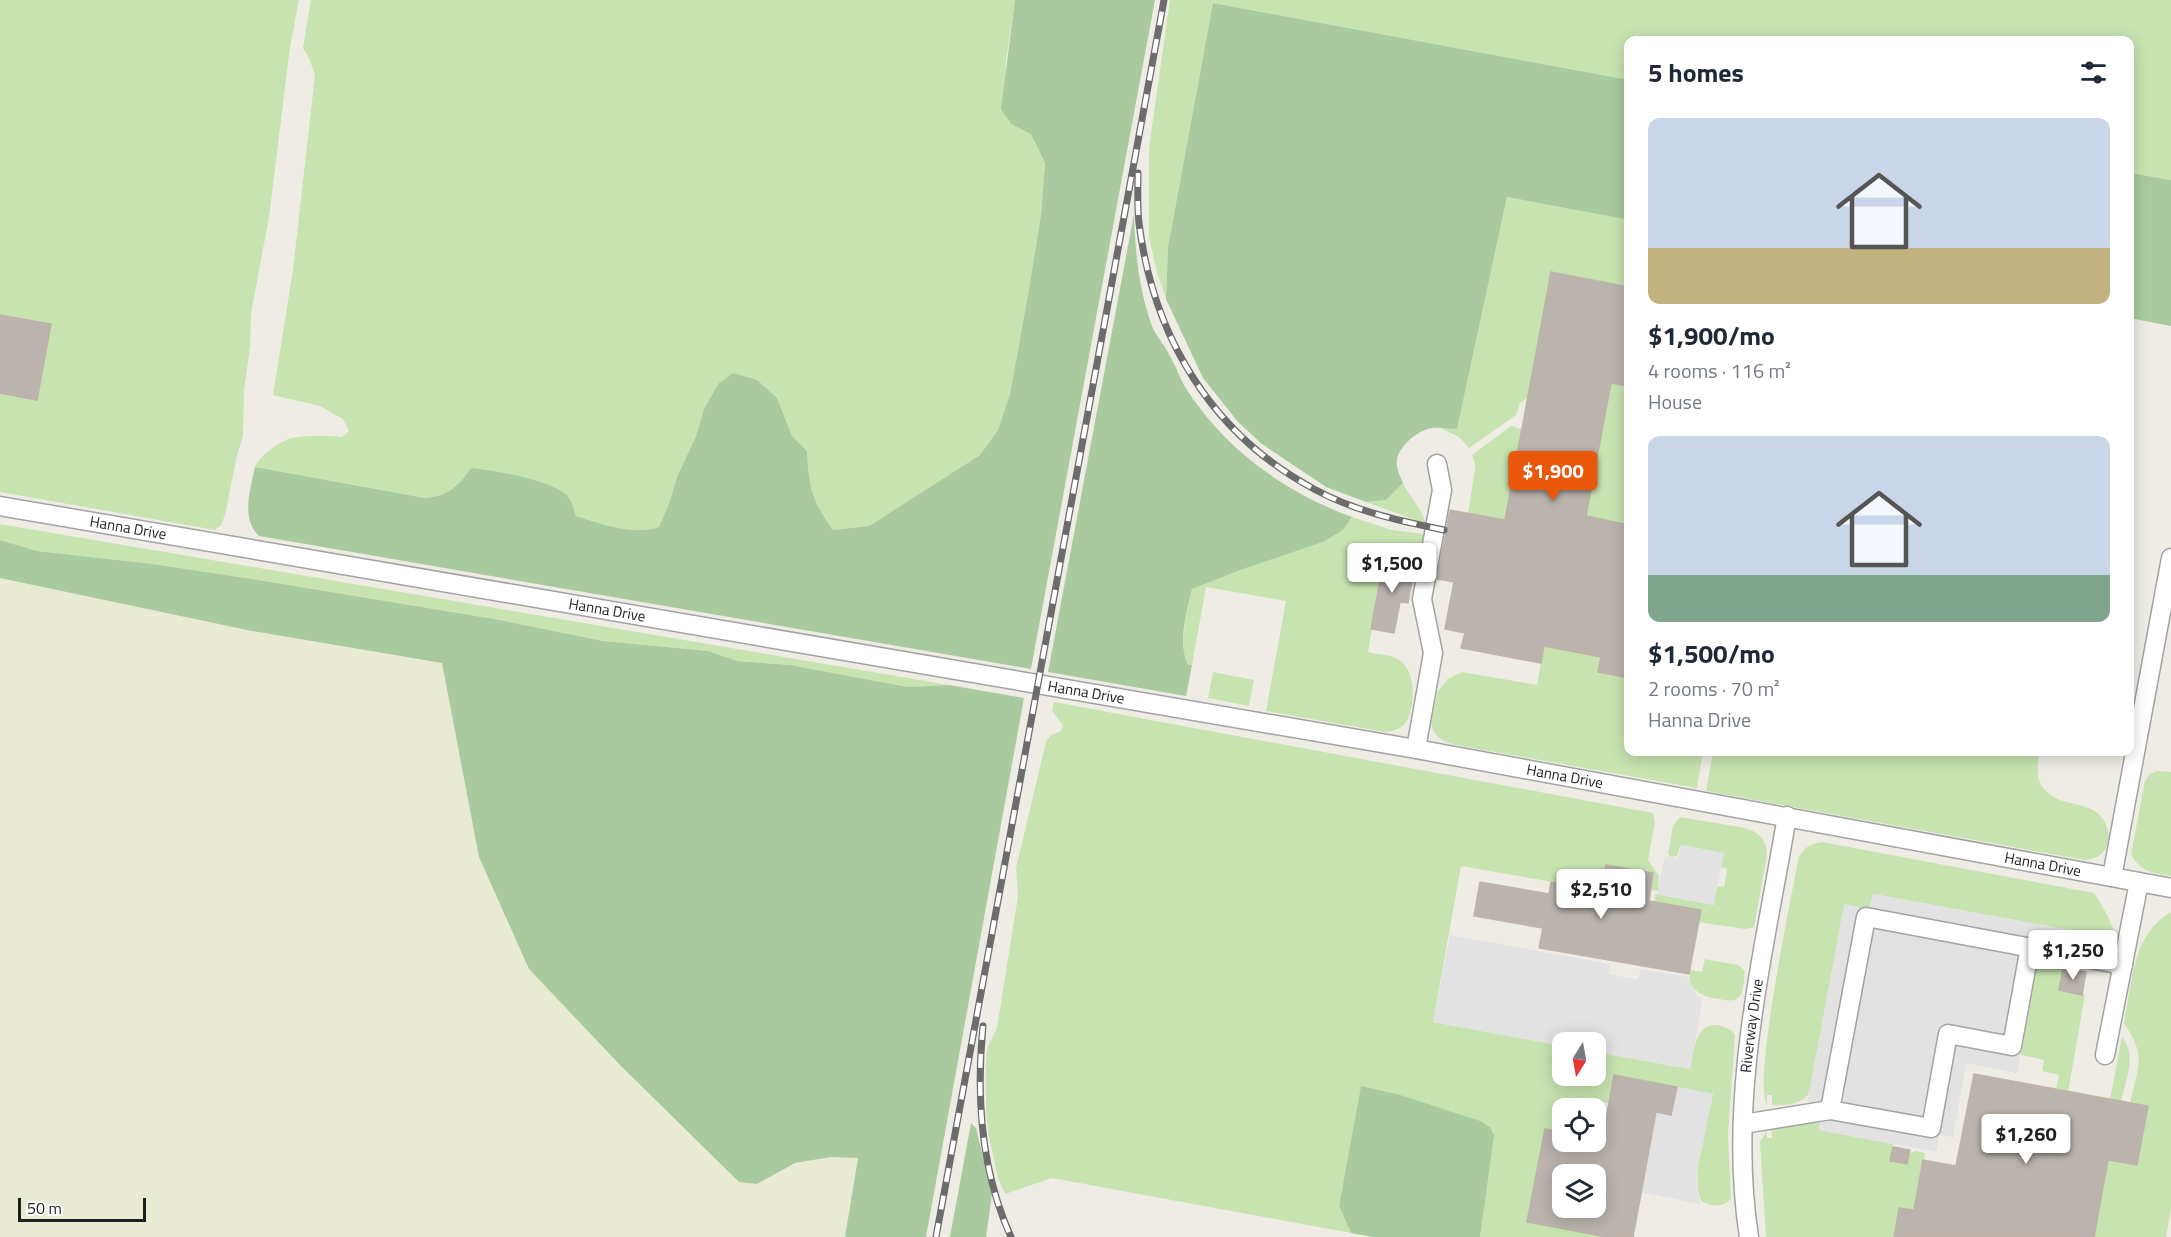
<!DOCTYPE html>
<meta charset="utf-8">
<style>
:root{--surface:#fff;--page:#f6f6f7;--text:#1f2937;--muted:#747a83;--accent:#ea580c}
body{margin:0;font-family:"Titillium Web",sans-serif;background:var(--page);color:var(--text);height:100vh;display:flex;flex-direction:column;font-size:22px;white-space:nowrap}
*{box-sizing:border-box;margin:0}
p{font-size:20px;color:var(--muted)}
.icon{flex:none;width:33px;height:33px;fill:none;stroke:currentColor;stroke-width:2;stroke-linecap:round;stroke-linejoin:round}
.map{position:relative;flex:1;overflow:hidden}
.drawer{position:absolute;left:1624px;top:36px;width:510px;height:720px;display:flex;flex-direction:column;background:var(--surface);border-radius:12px;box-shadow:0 3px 15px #0003}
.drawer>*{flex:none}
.needle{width:39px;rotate:191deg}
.tools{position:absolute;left:1552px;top:1032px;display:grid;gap:12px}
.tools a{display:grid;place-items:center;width:54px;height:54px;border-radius:12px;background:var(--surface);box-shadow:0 3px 15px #0003;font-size:30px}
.scale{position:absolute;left:18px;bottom:15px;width:128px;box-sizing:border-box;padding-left:6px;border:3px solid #1e1e1e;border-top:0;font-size:16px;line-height:21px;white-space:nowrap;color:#1e1e1e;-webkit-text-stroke:4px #fff;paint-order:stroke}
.price{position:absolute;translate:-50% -51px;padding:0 14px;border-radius:6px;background:#fff;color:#222;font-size:20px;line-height:39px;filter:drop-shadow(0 2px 3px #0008)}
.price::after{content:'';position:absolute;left:50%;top:36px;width:18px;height:14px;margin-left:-9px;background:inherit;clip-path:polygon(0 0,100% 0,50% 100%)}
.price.on{background:var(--accent);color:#fff}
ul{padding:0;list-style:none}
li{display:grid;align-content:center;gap:12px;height:318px;padding:0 24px}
li span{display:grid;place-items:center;height:186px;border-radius:12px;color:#555}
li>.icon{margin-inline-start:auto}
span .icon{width:108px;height:108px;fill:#fffc;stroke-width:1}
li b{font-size:26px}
h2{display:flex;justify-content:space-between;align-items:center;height:72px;padding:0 24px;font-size:26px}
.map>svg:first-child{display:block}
</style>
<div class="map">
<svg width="2171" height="1237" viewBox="0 0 2171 1237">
<rect width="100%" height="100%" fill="#eeece5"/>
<path fill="#e8ebd2" d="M0,578L252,631L442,663L479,857L757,1184L795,1163L831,1157L858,1158L845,1237H0Z"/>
<g fill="#c7e4b0">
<path d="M0,0H299L290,47L269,217L251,314L250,347L244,391L243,436L237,455L225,515L221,525L215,530L0,492V393L37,399L51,324L0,315Z"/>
<path d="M311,0H1015L1005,67L1011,124L1031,133L1045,163L1041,215L1028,295L1010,394L998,430L980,455L869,526L833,530C812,501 809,487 807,451L792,436L777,398L718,384L704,409L696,436L677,477L669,504L659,527C632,536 602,524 576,516L570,499L471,468C457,487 448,496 425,498L255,467C260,456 277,443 289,439C302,435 328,436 342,437L349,431L343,419L320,406L273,395L293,270L315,75L309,58L303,48Z"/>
<path d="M1170,0H2171V180L2130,173V40H1629V80L1213,3L1168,247L1166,299L1157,272L1149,237V148Z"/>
<path d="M1507,197L1629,220V287L1552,272L1528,397L1520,403L1516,415L1469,448L1459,437L1440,428L1457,429Z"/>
<path d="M1611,383L1629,386V525L1586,516Z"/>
<path d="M1511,426L1521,429L1522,432L1505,520L1468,513L1475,470V464L1472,455Z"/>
<path d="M1403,483C1410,498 1422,508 1426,524L1366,502L1386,500Z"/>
<path d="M1352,517L1392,530L1425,534L1419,565L1384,559L1368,652C1379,655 1394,654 1403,663C1416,675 1415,708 1406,722C1402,729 1393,731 1386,732L1266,711L1286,601L1206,587L1192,665H1188C1177,641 1188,614 1192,589L1243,569L1323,542L1343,530Z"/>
<path d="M0,524L949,685L908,687L790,665L737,661L708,651L603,641L500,620L252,579L153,564L37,551L0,540Z"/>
<path d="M1544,646L1601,657L1598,672L1629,678V752H1703L1697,788L1456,745L1446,742L1438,737L1434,732L1431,723L1438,691L1448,679L1462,672L1537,685Z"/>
<path d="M1213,672L1254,680L1249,706L1208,698Z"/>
<path d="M1054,702L1653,813L1655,822L1648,860L1659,876L1658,891L1651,890L1653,873L1607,865L1604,874L1585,871L1582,887L1461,866L1433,1022L1563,1046V1076H1596V1052L1690,1069C1694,1046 1698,1011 1732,1031L1735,1035L1728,1135L1731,1199C1722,1208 1713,1206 1702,1202C1689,1178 1707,1122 1713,1094L1615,1075L1609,1103L1601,1102L1599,1116L1607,1118L1596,1174H1577L1583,1142H1596V1108H1563V1133L1545,1130L1527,1222L1607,1237H1480L1483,1216L1361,1087L1339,1206L1351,1233L1052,1178L1005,1194L998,1178L989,1137L986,1112V1060L988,1046L997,1028L1018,896L1016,868L1046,742L1050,736L1061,731L1063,726L1052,710Z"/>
<path d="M1713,752H2039C2037,766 2035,780 2046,791C2064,810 2099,798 2107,828C2110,836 2109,843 2104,851C2099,858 2092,859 2084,860L1706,791Z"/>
<path d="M2157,771L2171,772V876C2153,873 2140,872 2131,854L2145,781L2150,774Z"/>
<path d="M1680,817L1745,828C1759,832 1767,840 1767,855L1754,927L1745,929L1698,922L1700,910L1654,902L1655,894L1714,905L1717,886L1724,887L1727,869L1721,867L1723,853L1681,845L1677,856L1671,857L1668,854L1673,826Z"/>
<path d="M1822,842L2094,893C2110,918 2135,957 2082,950L2085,933L1873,894L1870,909L1808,1095C1800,1105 1784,1105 1772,1105V1095H1767V1104C1752,1083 1792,896 1798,860C1802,848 1810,844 1822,842Z"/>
<path d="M2171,912V1209L2166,1237H2094L2108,1160L2137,1165L2148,1107L2130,1103C2138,1066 2147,1057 2124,1023C2132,983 2132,934 2171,912Z"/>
<path d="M1705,959L1738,965L1745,971C1744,978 1744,994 1738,998C1733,1002 1725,1000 1719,999C1703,997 1686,990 1690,970L1702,972Z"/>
<path d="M2050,962L2063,964L2059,990L2085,995L2068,1092L2056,1089L2059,1075L2042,1071L2044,1060L2021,1055L2036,972L2042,964Z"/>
<path d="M2122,1037C2137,1055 2126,1080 2121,1101L2110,1099Z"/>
<path d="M1821,1118L1819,1130L1893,1144L1890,1161L1907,1164L1909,1154L1916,1151L1925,1153L1914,1210L1894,1237H1766L1760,1142L1767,1130V1138H1772L1771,1128Z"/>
</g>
<g fill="#a9ca9e">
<path d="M1015,0H1155L1031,669L259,536C240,518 251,488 255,467L425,498C448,496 457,487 471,468C492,470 558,481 569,498C573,503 574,511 576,516C602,524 632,536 659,527L669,504L677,477L696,436L704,409L718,384L733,373L757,380L777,398L792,436L807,451C809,487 812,501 833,530L869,526L980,455L998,430L1010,394L1028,295L1041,215L1045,163L1031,134L1011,124L1001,109Z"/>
<path d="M1213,3L1629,80V220L1507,197L1457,429C1449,429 1441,427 1433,428C1419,429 1398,446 1397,461C1396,469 1400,476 1403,483L1386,500L1366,502L1326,487L1262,444L1238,422L1203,378L1166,299L1168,247Z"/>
<path d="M2130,173L2171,180V326L2130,318Z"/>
<path d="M1134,214C1135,252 1139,290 1152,326C1156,336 1164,344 1169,354C1176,366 1180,379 1187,390C1226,450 1286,493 1352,517L1343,530L1323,542L1243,569L1192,589C1187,613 1177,641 1188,665H1192L1186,696L1048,672Z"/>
<path d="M0,540L37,551L153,564L252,579L500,620L603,641L708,651L737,661L790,665L908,687L949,685L1024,698L926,1237H845L858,1158L831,1157L795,1163L757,1184L739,1182L620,1065L529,969L479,857L442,663L252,631L0,578Z"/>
<path d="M1361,1086L1400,1095L1480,1121L1490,1127L1494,1135L1480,1237H1373L1351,1233L1339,1206Z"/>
<path d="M971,1123L976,1128L992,1194L986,1237H950Z"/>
</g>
<g fill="#e2e2e2">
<path d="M1681,845L1724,853L1714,905L1657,894L1665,856L1678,859Z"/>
<path d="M1873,894L2085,933L2078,967L2050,962L2042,964L2036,972L2017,1073L1966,1063L1953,1137L1939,1135L1936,1152L1819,1130L1820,1118L1804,1120L1844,904L1869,909Z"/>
<path d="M1450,935L1610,964L1608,974L1638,980L1641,969L1688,977L1697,996L1703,998L1690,1069L1596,1052V1042H1563V1046L1433,1022Z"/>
<path d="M1677,1087L1713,1094L1696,1178L1700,1204L1641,1192L1656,1112L1671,1114Z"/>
</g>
<g fill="#bbb4ae" stroke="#bfb3a9" stroke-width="1.5" fill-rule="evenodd">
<path d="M1551,272L1629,287V386L1611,383L1586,516L1629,525V678L1598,672L1601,657L1544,646L1541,663L1461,648L1465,633L1445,629L1454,582L1437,579L1450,510L1505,520Z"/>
<path d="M0,315L51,324L37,400L0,393Z"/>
<path d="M1384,559L1415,564L1408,603L1400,602L1394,633L1371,629Z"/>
<path d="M1606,865L1653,873L1649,901L1701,910L1689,974L1539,948L1543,928L1474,916L1480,882L1549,894L1551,882L1602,890Z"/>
<path d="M2063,968L2086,972L2082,995L2059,990Z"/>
<path d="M1974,1074L2148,1106L2137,1165L2108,1160L2094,1237H1894L1899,1208L1914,1210L1923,1160L1956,1166Z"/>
<path d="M1614,1075L1677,1087L1671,1115L1656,1112L1633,1237H1607L1527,1222L1545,1129L1563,1133V1142H1602ZM1563,1174H1596V1208H1563Z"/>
<path d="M1893,1147L1910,1150L1907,1164L1890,1161Z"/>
</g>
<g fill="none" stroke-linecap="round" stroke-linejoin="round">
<g stroke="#a2a2a2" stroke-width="21">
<g id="minor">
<path id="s1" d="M0,506L1416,749L2171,888"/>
<path d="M1416,749L1433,653L1422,599L1442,490L1437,464"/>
<path d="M2112,877L2171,558"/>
<path d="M2105,1055L2139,882"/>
<path d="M1830,1110L1866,917L2123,965"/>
<path d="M1743,1124L1830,1110L1931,1128L1948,1034L2012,1046L2030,947"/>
<path id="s2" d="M1749,1237C1727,1097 1764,954 1787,816"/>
</g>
</g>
<use href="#minor" stroke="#fff" stroke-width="18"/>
<g stroke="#6c6c6c" stroke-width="7">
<g id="rail">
<path d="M1138,173C1138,189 1137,206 1139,223C1153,336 1211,434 1314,489C1354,511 1400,521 1444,530"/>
<path d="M983,1026C976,1097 981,1171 1011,1237"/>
<path d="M936,1237L1164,0"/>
</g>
</g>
<use href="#rail" stroke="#fff" stroke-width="4.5" stroke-dasharray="14" stroke-linecap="butt"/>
</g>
<g text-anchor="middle" stroke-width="4.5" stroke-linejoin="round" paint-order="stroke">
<g font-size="15" fill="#1e1e1e" stroke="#fff">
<text dy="5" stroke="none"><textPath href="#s1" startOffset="130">Hanna Drive</textPath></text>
<text dy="5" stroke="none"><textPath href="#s1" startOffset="616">Hanna Drive</textPath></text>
<text dy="5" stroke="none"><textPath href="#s1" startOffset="1102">Hanna Drive</textPath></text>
<text dy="5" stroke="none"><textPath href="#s1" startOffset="1588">Hanna Drive</textPath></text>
<text dy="5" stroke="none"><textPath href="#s1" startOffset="2074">Hanna Drive</textPath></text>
<text dy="5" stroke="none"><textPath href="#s2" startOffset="212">Riverway Drive</textPath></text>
</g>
</g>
</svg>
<div class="tools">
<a><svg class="needle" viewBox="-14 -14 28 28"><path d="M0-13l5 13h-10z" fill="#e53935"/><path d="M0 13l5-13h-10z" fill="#747a83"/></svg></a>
<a><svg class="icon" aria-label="locate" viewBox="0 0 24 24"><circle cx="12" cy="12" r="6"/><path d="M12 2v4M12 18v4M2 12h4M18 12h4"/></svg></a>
<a><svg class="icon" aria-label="layers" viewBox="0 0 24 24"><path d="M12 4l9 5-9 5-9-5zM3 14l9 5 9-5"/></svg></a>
</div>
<div class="scale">50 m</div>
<b class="price on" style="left:1553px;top:502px">$1,900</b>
<b class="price" style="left:1392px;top:594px">$1,500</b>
<b class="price" style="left:1601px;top:920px">$2,510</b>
<b class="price" style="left:2073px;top:981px">$1,250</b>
<b class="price" style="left:2026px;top:1165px">$1,260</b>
<section class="drawer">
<h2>5 homes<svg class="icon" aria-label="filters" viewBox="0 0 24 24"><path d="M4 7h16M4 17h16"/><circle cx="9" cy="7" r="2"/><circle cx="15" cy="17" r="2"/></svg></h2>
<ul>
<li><span style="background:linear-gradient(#c9d6e8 70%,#c2b280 0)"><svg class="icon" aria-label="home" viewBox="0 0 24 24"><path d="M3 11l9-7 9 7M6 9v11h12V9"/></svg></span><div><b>$1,900/mo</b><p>4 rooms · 116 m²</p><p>House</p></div></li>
<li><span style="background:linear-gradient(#c9d6e8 75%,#7fa58c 0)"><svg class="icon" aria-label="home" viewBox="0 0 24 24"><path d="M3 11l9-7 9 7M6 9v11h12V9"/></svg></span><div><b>$1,500/mo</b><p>2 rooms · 70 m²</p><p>Hanna Drive</p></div></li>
</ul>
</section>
</div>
